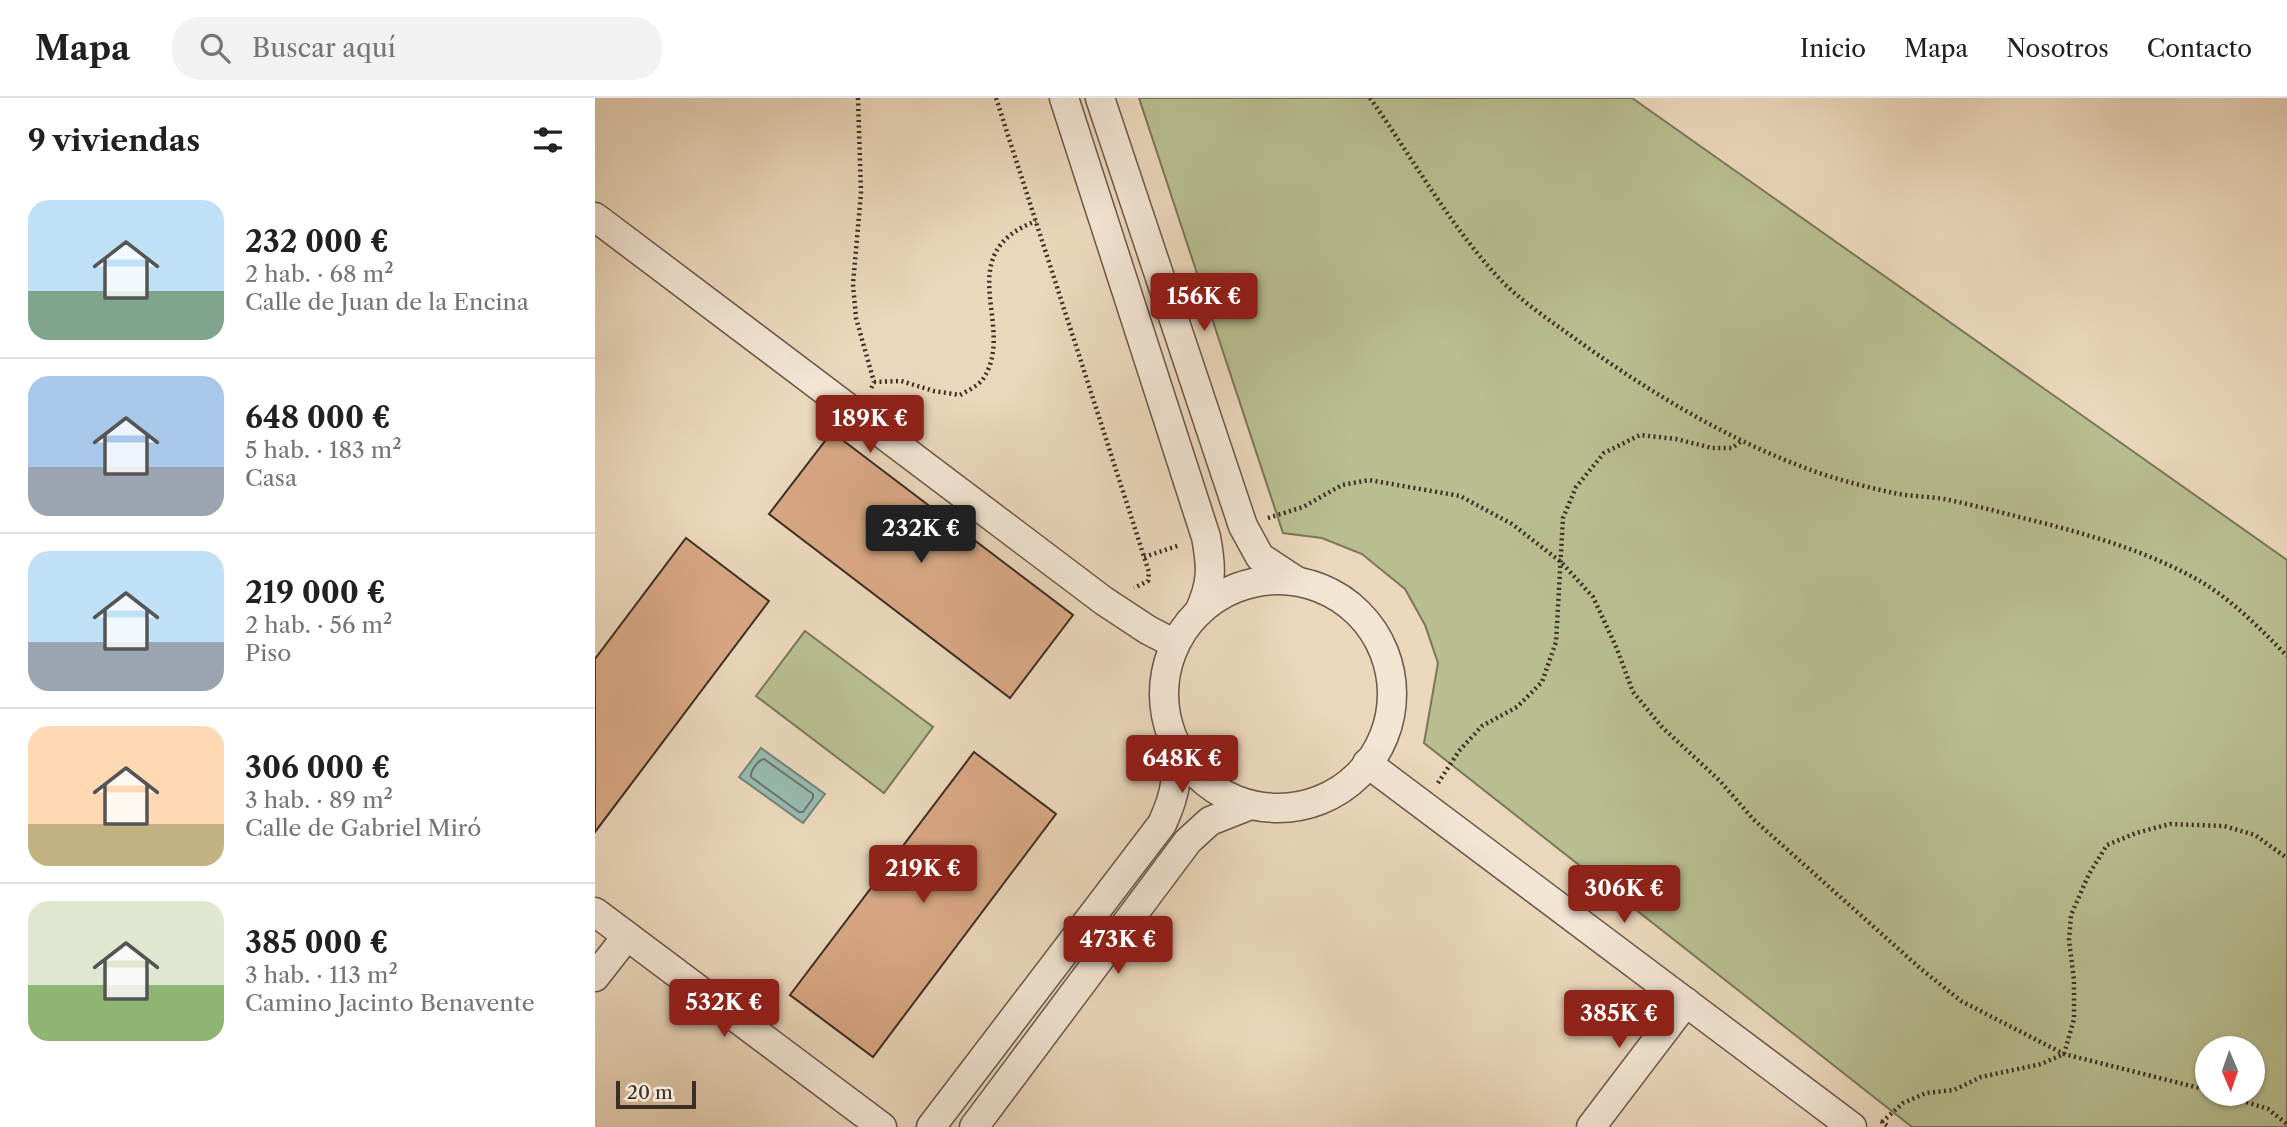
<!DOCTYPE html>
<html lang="es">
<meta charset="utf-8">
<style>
:root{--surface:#fff;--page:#f2f2f2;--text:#202124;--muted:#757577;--line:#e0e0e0;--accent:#8f2418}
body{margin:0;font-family:"Libre Caslon Text",serif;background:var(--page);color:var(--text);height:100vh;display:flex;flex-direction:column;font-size:26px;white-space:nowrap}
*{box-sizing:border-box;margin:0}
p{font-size:23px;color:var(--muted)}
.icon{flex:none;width:38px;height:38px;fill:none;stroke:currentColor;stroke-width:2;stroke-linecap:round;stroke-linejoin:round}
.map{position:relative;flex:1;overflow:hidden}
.panel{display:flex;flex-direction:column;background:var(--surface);width:595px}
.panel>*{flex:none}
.needle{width:46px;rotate:178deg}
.tools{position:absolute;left:1600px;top:938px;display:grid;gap:14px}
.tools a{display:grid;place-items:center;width:70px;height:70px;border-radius:50%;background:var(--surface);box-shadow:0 2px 5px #0004;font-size:35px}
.scale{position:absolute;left:21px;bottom:18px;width:80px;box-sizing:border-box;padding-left:7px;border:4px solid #3c2e25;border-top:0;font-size:19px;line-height:24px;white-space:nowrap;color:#3c2e25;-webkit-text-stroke:5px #f2e5d3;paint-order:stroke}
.price{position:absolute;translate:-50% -60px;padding:0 16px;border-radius:7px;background:var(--accent);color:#fff;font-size:23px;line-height:46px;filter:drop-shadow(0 2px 4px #0008)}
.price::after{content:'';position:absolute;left:50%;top:42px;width:21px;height:16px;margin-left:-10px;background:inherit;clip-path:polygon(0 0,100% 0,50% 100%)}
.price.selected{background:#222;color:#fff}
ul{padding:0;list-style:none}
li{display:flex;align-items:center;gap:21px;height:175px;padding:0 28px}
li+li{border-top:2px solid var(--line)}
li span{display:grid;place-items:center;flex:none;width:196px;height:140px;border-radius:21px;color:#555}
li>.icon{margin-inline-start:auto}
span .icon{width:84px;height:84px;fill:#fffc;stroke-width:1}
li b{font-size:30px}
h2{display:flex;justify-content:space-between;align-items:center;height:84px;padding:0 28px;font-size:30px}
header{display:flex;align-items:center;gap:42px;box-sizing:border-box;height:98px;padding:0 35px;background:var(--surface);border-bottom:2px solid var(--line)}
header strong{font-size:33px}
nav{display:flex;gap:38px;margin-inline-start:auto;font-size:24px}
.search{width:490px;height:63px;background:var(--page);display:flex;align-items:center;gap:18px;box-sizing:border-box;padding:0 24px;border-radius:28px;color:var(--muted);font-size:26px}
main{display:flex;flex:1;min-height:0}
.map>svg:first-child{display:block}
</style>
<header>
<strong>Mapa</strong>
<div class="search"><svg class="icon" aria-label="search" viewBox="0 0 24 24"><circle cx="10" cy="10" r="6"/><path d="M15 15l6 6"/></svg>Buscar aquí</div>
<nav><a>Inicio</a><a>Mapa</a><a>Nosotros</a><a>Contacto</a></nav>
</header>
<main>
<section class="panel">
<h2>9 viviendas<svg class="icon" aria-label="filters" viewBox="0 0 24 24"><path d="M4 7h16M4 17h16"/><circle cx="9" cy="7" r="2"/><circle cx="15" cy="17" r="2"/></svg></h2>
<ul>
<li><span style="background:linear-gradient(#bfe0f5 65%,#7fa58c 0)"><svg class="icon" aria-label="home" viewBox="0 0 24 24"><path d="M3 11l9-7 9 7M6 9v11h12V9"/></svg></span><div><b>232 000 €</b><p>2 hab. · 68 m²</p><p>Calle de Juan de la Encina</p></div></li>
<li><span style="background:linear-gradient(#a9c7e8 65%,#9aa5b1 0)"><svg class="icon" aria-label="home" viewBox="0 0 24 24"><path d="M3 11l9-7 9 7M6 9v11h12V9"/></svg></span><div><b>648 000 €</b><p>5 hab. · 183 m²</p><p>Casa</p></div></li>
<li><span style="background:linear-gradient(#bfe0f5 65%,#9aa5b1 0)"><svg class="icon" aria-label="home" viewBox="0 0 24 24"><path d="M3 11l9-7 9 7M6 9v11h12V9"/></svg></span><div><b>219 000 €</b><p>2 hab. · 56 m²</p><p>Piso</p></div></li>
<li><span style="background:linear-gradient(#ffd9b3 70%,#c2b280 0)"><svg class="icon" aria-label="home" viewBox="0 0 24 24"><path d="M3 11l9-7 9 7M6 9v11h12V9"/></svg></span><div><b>306 000 €</b><p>3 hab. · 89 m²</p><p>Calle de Gabriel Miró</p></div></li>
<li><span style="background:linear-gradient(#dfe7d0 60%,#8fb573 0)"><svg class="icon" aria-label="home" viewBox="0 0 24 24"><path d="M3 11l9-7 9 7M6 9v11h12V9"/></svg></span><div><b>385 000 €</b><p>3 hab. · 113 m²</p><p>Camino Jacinto Benavente</p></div></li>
</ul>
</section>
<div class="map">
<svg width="1692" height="1029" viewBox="0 0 1692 1029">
<rect width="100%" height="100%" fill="#ebd7bb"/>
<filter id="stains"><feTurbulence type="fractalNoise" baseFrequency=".00286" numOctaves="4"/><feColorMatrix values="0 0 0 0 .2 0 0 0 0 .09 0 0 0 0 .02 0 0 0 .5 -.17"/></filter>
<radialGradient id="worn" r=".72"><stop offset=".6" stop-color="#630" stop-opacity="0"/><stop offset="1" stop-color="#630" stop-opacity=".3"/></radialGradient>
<g fill="#b8be90" stroke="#7a765a" stroke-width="2" fill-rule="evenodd">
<path d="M544,0H1037L1692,462V1029H1317L829,645L843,565L830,527L810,491L767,456L727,440L688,435ZM1657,950V996H1612V950Z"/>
<path d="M210,533L338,629L289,695L161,598Z"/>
</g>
<path fill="#98bab0" stroke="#738278" stroke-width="2" d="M166,650L230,696L208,725L144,679Z"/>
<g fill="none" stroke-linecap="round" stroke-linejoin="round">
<path stroke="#6a746a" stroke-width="2" d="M169,661L218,696V700L208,714H204L156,679C155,673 163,662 169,661Z"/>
</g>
<g fill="#d8a884" stroke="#3c2e25" stroke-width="2">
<path d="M237,334L478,517L415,600L174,416Z"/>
<path d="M91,440L174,503L0,734V561Z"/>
<path d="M379,654L461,716L278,959L195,897Z"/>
</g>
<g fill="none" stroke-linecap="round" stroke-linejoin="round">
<g stroke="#68584a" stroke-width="31">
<g id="minor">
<path d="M469,0L611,439C617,471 617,485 604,514"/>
<path d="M505,0L648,428L665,459L700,482"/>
<path d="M0,119L509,503L553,532L580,546"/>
<circle cx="683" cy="596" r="114"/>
<path d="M772,665L1257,1029"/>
<path d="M0,814L287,1029"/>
<path d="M0,879L32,838"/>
<path d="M336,1029L567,726C582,693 583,680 578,644"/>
<path d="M379,1029L593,743L615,723L653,708"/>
<path d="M996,1029L1091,904"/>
</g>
</g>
<g stroke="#3c2e25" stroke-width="4.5" stroke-dasharray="2 3.5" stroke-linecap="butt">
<path d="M263,0L266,95L258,186L261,220L279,284L275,293"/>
<path d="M401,0L554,474L553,483L539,490"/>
<path d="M775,0C817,59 852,123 901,177C922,200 950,219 975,237C1048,290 1127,339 1213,371C1240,381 1271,389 1299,395C1317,399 1336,398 1354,402C1387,409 1419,418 1452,426C1505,440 1555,455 1603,482C1634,499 1668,533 1692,558"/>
<path d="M279,284L306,283L339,293L365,297C372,293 383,288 388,281C423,229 353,157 441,123"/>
<path d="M673,420L708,409L747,387L774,382L865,398L917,426L966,464L998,499L1022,551L1038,594L1067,629L1125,683L1158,721L1326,871L1366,903L1469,956L1612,992"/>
<path d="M549,459L585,447"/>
<path d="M843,685L864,653L887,628L922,609L947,584L961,544L968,420L981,389L1009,355L1045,337L1081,341L1117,350H1137L1148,342"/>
<path d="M1625,996L1673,1011L1692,1026"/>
<path d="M1286,1023L1294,1029"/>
<path d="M1287,1024L1308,1005L1331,995L1359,992L1386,979L1446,966L1469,956L1479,921V882L1474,842L1476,817L1494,776L1512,747L1541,735L1575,726L1629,728L1660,737L1692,760"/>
</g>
<use href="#minor" stroke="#f2e5d3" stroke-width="28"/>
</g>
<rect width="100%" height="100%" filter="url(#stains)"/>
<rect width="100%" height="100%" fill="url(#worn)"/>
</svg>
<div class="tools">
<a><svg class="needle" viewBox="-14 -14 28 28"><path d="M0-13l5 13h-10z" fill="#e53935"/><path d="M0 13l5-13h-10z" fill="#757577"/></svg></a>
</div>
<div class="scale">20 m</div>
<b class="price" style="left:609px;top:235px">156K €</b>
<b class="price" style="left:275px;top:357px">189K €</b>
<b class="price selected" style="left:326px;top:467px">232K €</b>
<b class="price" style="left:587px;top:697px">648K €</b>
<b class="price" style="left:328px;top:807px">219K €</b>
<b class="price" style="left:1029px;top:827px">306K €</b>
<b class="price" style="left:523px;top:878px">473K €</b>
<b class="price" style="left:129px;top:941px">532K €</b>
<b class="price" style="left:1024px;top:952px">385K €</b>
</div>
</main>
